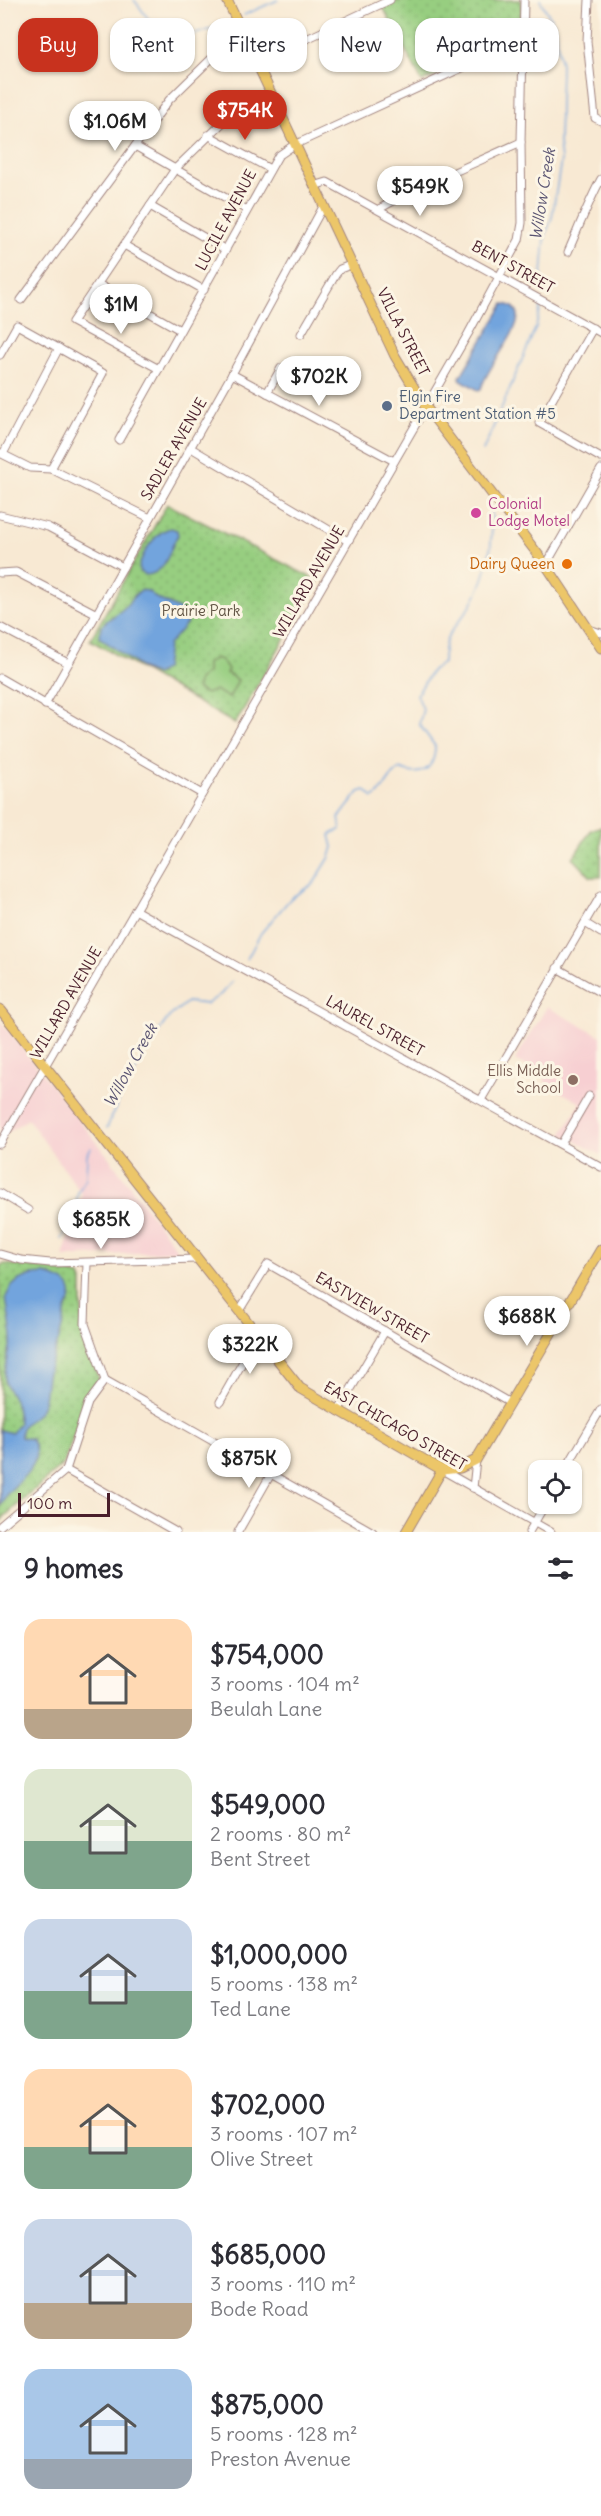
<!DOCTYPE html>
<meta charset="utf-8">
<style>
:root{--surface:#fff;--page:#f2f2f3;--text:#2b2b33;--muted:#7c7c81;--accent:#c8321e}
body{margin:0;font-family:Delius,sans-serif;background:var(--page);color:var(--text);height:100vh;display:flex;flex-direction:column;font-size:22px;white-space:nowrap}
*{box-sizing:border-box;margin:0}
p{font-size:20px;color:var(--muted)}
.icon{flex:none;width:33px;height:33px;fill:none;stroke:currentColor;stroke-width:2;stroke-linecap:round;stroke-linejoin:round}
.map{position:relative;height:1532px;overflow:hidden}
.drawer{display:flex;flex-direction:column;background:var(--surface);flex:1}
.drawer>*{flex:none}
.guide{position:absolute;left:18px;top:18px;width:566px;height:54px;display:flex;gap:12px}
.controls{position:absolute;left:528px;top:1460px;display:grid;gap:12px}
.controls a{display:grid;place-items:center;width:54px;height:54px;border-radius:12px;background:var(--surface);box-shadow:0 2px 4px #0004;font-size:30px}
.scale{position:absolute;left:18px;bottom:15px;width:92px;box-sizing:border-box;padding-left:6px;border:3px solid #4a1f2b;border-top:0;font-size:16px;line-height:21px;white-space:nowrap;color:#4a1f2b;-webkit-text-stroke:4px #fcf5e5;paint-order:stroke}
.price{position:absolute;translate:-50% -51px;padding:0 14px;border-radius:21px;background:#fff;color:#222;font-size:20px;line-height:39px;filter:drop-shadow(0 2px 3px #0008)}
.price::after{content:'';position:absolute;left:50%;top:36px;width:18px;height:14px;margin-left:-9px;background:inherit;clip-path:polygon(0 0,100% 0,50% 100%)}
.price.selected{background:var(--accent);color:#fff}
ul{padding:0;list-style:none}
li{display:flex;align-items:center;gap:18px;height:150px;padding:0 24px}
li span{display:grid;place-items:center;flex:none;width:168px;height:120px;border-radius:18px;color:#555}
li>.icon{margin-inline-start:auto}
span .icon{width:72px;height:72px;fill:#fffc;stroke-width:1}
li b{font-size:26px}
h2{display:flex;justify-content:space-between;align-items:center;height:72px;padding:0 24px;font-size:26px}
.pill{padding:0 21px;border-radius:18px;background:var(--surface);box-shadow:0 2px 4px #0004;font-size:21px;line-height:54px}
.pill.selected{background:var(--accent);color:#fff}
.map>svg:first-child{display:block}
</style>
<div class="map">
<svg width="601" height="1532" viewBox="0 0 601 1532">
<defs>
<pattern id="grass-dots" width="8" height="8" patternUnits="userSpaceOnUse" patternTransform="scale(1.5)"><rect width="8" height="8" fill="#97ce80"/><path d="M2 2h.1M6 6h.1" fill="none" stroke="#84b06f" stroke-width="1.8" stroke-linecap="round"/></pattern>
</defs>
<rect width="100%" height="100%" fill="#fcf5e5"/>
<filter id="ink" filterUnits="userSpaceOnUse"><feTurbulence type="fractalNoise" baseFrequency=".0167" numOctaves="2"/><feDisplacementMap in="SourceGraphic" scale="12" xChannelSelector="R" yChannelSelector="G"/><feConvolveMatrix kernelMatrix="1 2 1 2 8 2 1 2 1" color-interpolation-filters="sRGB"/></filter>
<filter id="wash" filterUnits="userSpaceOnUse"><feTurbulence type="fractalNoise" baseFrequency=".008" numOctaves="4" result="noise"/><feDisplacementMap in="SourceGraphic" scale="24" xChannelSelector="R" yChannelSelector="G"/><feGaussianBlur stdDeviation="1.35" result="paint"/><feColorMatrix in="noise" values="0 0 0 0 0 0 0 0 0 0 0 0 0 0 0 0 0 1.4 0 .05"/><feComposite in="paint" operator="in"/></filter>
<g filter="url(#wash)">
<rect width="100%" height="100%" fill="#f8e9d3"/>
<g fill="#f7cfd2">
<path d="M547,1007L601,1036V1155L562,1134L581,1103L546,1084L544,1076L515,1060Z"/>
<path d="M0,1021L107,1155L178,1251L63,1257L82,1194L28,1119L0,1137Z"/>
</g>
<g fill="url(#grass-dots)" stroke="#707656" stroke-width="1.5">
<path d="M398,0H521V29L515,38L422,82L383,7Z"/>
<path d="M167,504L318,581L235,724L90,640Z"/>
<path d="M601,826V877H591L573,858L591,830Z"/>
<path d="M5,1264L50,1269L80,1276L82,1281V1327L99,1380L86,1400L64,1463L4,1517L0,1525V1265Z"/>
</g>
<path fill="#97ce80" stroke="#707656" stroke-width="1.5" d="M216,658L221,660L228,670L226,673L238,680L229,698L215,690L206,694L197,689L198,680L207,673V663Z"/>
<g fill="#72a4dd" stroke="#5e6284" stroke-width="1.5">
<path d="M504,304C511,305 517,308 518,315C519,333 486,368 481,389L478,390L460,379V377Z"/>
<path d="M171,528L177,530L178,535C168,550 168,573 146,575L140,572L139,568C141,554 156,531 171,528Z"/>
<path d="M141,590L148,591L156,598L181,610L187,623L168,645L165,669L156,675L144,670L99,637C101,618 113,619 124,608C130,602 133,595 141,590Z"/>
<path d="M46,1274C54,1279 69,1280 71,1292C73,1299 66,1307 65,1314C62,1334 54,1353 48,1372C45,1384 46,1398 41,1409C35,1421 19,1420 21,1437L31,1439C47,1462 21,1478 7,1494C4,1498 3,1503 0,1507V1430L12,1433L19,1423L15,1402L5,1383V1373L12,1337L6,1297L11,1287L19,1280L32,1275Z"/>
</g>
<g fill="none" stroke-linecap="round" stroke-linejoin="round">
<g stroke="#72a4dd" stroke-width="1.5">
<path d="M134,0C142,9 149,22 158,29C179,45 205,31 226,23"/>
<path d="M540,0L554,24L561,65L559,143L561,160L552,217L545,237L541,288"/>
<path d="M244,15L278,0"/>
<path d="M483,451L536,327L541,306"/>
<path d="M247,959L261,933L291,898L314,883L330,857L333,847L330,835L341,829L339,818L359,792L365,790L373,798C385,792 388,775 400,769C420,778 435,770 435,746L419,724L423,709L417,695L432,670L443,663C443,632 455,630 470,606C489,576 494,540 491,506"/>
<path d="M107,1128L117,1104L153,1039L169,1017L187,1002L207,1004L221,994L233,981"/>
<path d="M62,1239L74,1218L78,1192L86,1178L87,1154L91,1148"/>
</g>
</g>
</g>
<g filter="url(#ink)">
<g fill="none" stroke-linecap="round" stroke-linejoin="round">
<g stroke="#a1847f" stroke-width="9">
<g id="minor">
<path d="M589,0L587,41L595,118L601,121"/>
<path d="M255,63L390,0"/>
<path d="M208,135L270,169"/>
<path d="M135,146L247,210"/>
<path d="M314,186L327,182L601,333"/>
<path d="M150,206L226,250"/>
<path d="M379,209L410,192L521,142"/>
<path d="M124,245L204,290"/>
<path d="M568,252C579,227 588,203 601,179"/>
<path d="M98,284L180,330"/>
<path d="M21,300L169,100L215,55L242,35"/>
<path d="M593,328L539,423L601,458"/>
<path d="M301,334L336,274L340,269L353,264"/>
<path d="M0,355L17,325L103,373L51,469"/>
<path d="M159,369L72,322L175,169L245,101L252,99"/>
<path d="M232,374L394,461"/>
<path d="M267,393L281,368"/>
<path d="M119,440L278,156L294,145L523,40"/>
<path d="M191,448L348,541"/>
<path d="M0,453L30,468L51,469L150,518"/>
<path d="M3,454L59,348"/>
<path d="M0,515L48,527L123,567"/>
<path d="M546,565L601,469"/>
<path d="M0,573L16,572L97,614"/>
<path d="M0,627L68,663"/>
<path d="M589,629L601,633"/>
<path d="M0,678L202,794"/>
<path d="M45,705L232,374L324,205"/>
<path d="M135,910L601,1167"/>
<path d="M585,923L601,933"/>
<path d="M557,968L601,993"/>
<path d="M481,1100L601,895"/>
<path d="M0,1144L468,334L519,240L522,223L521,142L524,0"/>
<path d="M561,1144L589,1096"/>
<path d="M0,1193L28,1210"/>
<path d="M0,1254L21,1260L50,1263L198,1259"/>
<path d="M239,1311L268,1264L510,1403"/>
<path d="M105,1380L373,1532"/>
<path d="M220,1402L258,1335"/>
<path d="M338,1411L385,1331"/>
<path d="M66,1470L176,1532"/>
<path d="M442,1470L551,1532"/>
<path d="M565,1470L601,1409"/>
<path d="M473,1488L476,1460"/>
<path d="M0,1526L66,1470L88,1403L105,1380L85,1324L87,1263"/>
<path d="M238,1532L271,1474"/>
<path d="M529,1532L546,1503"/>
</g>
</g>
<g stroke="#a1847f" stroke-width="11">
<g id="major">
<path d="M227,0L395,356L425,406L546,565L601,648"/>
<path d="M0,1009L300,1388L442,1470"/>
<path d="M442,1470L460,1468L476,1460L601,1249"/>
<path d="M406,1532L442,1470"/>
</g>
</g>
<use href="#minor" stroke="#fff" stroke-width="7"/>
<use href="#major" stroke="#ecc669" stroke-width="9"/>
</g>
</g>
<circle fill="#5c6f8a" stroke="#fcf5e5" stroke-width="2" cx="387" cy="406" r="6"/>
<circle fill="#d1479c" stroke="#fcf5e5" stroke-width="2" cx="476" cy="513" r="6"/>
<circle fill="#e8710a" stroke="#fcf5e5" stroke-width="2" cx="567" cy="564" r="6"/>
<circle fill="#8d6e63" stroke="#fcf5e5" stroke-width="2" cx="573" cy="1080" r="6"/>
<g text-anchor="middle" stroke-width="6" stroke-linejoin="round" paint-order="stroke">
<g font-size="15" fill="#4a1f2b" stroke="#fcf5e5">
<text transform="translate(226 220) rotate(-62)" y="5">LUCILE AVENUE</text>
<text transform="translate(513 267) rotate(29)" y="5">BENT STREET</text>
<text transform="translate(403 332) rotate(63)" y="5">VILLA STREET</text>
<text transform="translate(174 449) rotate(-60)" y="5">SADLER AVENUE</text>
<text transform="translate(309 582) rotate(-60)" y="5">WILLARD AVENUE</text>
<text transform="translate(66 1003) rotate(-60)" y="5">WILLARD AVENUE</text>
<text transform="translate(375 1026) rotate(29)" y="5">LAUREL STREET</text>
<text transform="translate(372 1308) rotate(30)" y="5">EASTVIEW STREET</text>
<text transform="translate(395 1426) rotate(30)" y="5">EAST CHICAGO STREET</text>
</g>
<g font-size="15" fill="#4e5e75" stroke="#fcf5e5" text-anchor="start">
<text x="399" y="402">Elgin Fire<tspan x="399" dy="17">Department Station #5</tspan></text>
</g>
<g font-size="15" fill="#b23c85" stroke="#fcf5e5" text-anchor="start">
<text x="488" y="509">Colonial<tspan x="488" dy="17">Lodge Motel</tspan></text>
</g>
<g font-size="15" fill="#c56008" stroke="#fcf5e5" text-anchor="end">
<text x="555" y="569">Dairy Queen</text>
</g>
<g font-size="15" fill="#615444" stroke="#fcf5e5">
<text x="201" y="616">Prairie Park</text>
</g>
<g font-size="15" fill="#785e54" stroke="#fcf5e5" text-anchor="end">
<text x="561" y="1076">Ellis Middle<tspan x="561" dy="17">School</tspan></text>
</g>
<g font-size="16" font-style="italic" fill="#5a5472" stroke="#fcf5e5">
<text transform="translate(542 194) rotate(-81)" y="6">Willow Creek</text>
<text transform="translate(130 1065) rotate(-61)" y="6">Willow Creek</text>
</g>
</g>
</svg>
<div class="controls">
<a><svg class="icon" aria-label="locate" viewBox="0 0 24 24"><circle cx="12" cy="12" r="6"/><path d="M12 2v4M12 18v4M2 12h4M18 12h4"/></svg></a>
</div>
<div class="scale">100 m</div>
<b class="price selected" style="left:245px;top:141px">$754K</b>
<b class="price" style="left:115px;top:152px">$1.06M</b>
<b class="price" style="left:420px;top:217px">$549K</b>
<b class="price" style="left:121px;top:335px">$1M</b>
<b class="price" style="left:319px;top:407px">$702K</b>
<b class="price" style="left:101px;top:1250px">$685K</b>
<b class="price" style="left:527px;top:1347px">$688K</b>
<b class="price" style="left:250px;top:1375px">$322K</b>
<b class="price" style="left:249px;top:1489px">$875K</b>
<div class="guide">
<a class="pill selected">Buy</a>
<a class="pill">Rent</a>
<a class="pill">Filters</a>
<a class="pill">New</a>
<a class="pill">Apartment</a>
</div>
</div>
<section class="drawer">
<h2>9 homes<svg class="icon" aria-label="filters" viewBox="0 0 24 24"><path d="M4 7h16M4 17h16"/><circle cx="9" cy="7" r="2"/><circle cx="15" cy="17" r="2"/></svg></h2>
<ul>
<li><span style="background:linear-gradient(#ffd9b3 75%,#b9a48a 0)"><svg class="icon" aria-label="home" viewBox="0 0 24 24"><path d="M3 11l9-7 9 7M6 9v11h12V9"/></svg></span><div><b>$754,000</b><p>3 rooms · 104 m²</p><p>Beulah Lane</p></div></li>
<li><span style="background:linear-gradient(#dfe7d0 60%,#7fa58c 0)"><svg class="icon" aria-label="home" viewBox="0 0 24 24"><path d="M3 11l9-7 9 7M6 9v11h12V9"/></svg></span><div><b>$549,000</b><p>2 rooms · 80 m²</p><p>Bent Street</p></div></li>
<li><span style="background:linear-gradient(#c9d6e8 60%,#7fa58c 0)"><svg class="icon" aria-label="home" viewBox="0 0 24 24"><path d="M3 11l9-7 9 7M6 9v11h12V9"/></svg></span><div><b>$1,000,000</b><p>5 rooms · 138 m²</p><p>Ted Lane</p></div></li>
<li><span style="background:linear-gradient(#ffd9b3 65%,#7fa58c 0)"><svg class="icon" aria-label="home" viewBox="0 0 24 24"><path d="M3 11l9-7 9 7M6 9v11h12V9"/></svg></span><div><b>$702,000</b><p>3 rooms · 107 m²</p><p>Olive Street</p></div></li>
<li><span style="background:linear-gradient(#c9d6e8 70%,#b9a48a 0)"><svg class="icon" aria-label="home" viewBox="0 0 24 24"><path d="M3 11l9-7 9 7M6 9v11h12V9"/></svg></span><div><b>$685,000</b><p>3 rooms · 110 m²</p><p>Bode Road</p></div></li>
<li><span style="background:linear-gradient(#a9c7e8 75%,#9aa5b1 0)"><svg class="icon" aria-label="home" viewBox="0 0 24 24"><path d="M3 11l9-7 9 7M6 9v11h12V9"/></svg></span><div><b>$875,000</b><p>5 rooms · 128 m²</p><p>Preston Avenue</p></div></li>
</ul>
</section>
